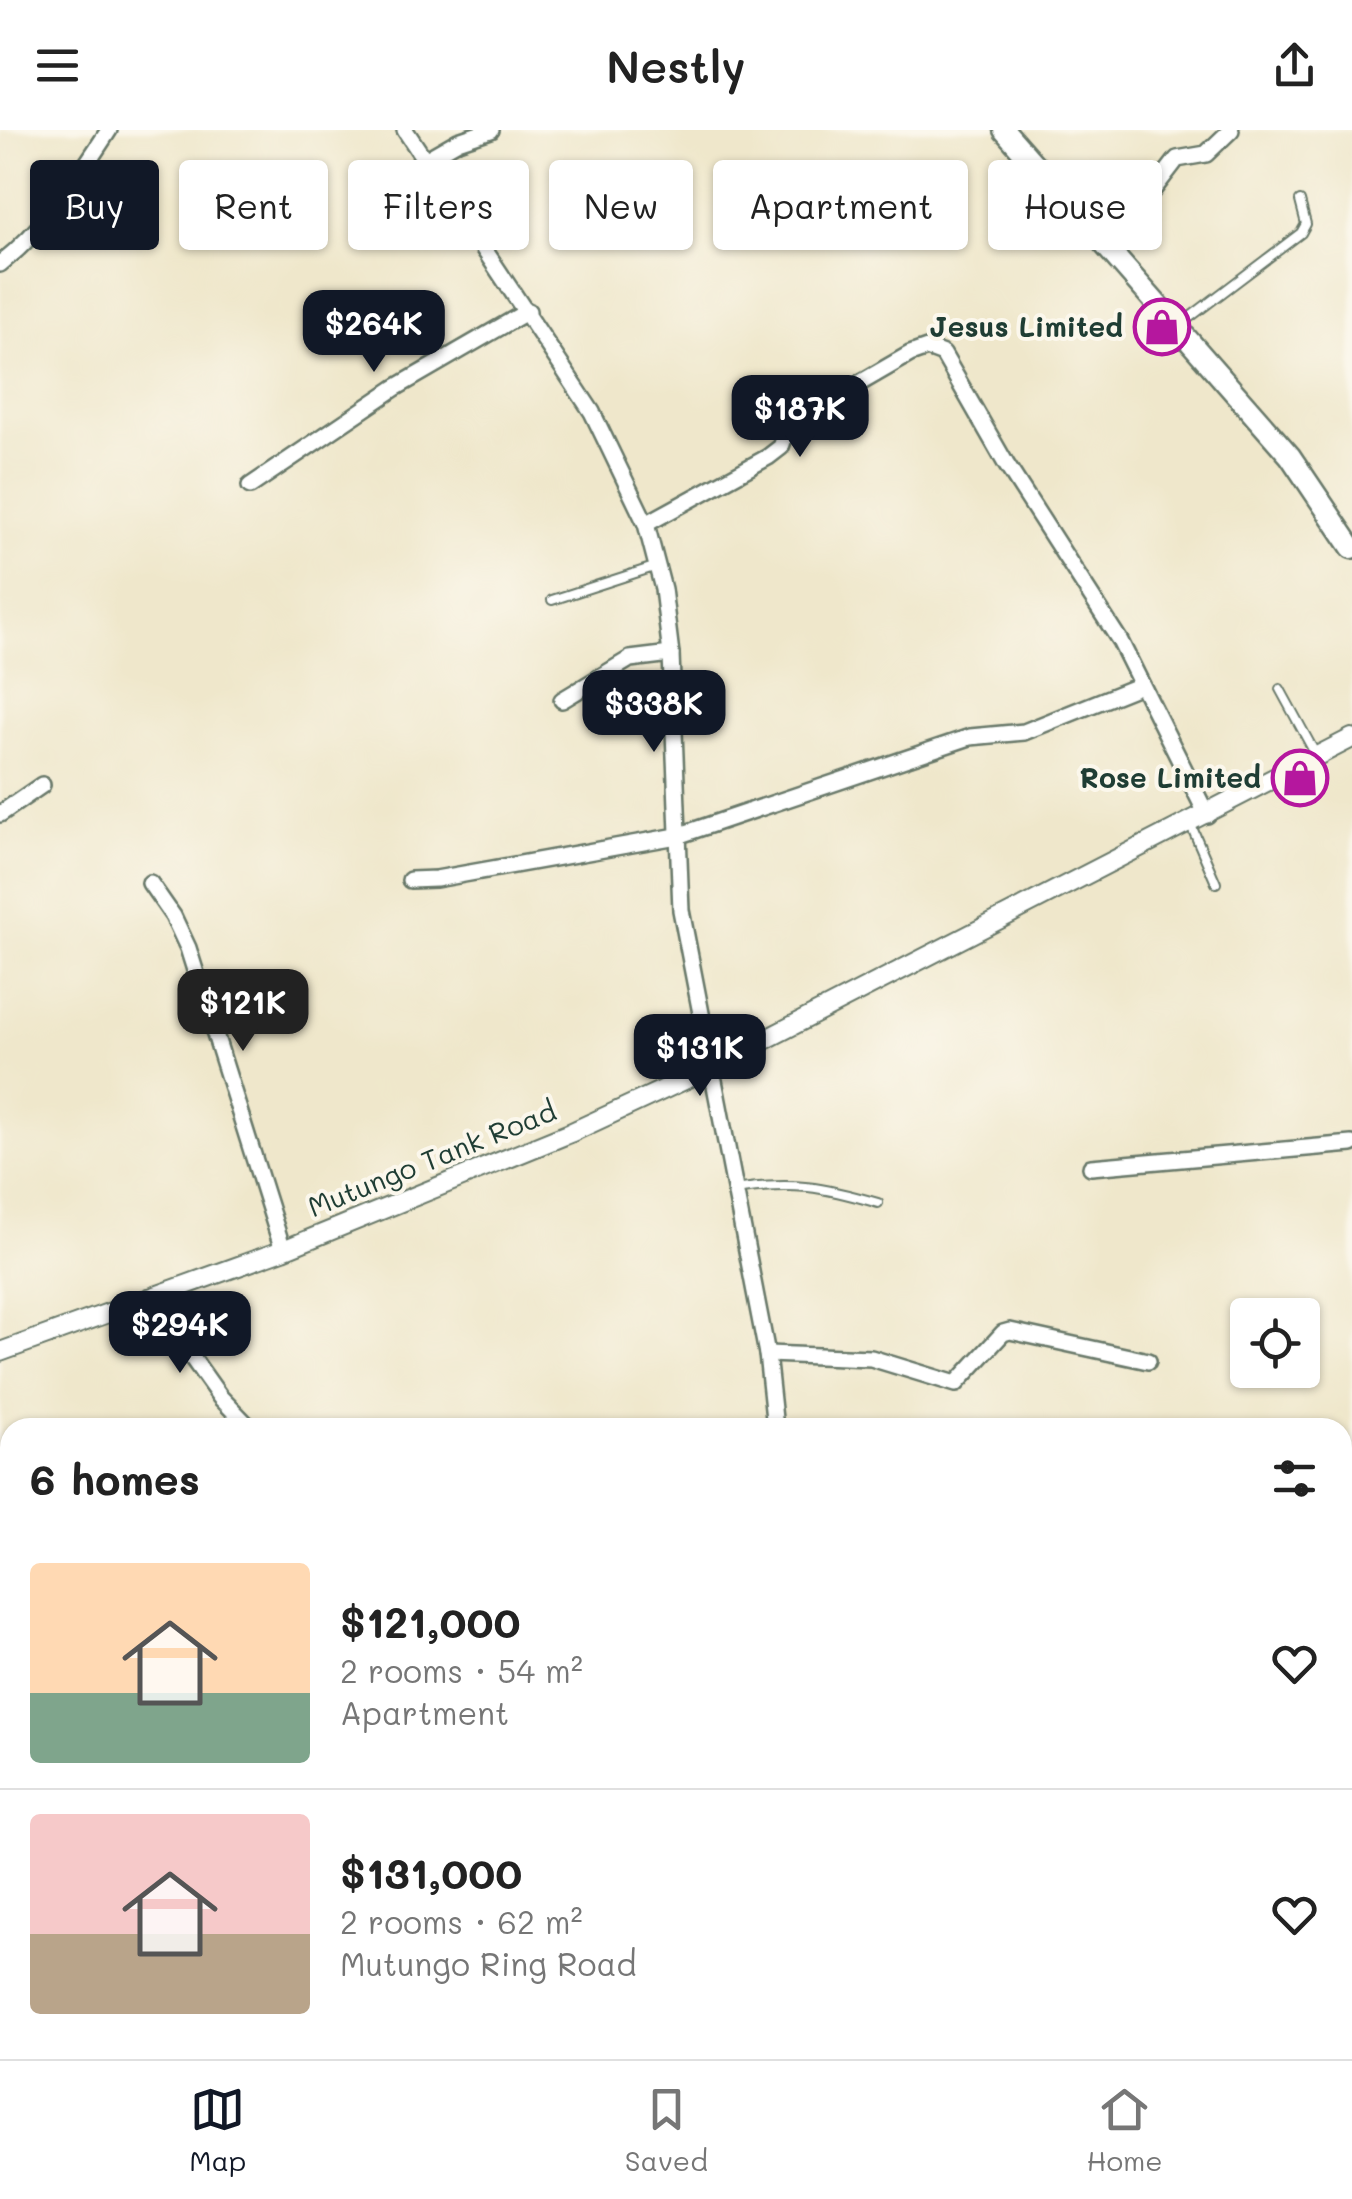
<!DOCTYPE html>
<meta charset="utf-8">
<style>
:root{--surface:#fff;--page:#f6f6f6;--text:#222;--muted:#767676;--line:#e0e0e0;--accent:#111827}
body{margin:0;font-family:Mali,sans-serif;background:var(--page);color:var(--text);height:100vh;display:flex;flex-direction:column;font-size:38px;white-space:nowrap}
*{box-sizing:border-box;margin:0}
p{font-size:32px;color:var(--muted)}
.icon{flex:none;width:55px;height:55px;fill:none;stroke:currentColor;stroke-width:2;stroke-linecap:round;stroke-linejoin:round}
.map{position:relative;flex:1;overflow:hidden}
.sheet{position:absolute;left:0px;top:1288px;width:1352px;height:642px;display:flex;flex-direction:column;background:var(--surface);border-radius:30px 30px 0 0;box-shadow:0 2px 8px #0004}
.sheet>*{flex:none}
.top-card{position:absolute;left:30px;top:30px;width:1292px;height:90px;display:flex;gap:20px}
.buttons{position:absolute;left:1230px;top:1168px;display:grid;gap:20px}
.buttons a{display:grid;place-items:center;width:90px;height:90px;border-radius:10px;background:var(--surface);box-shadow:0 2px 8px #0004;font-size:50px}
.price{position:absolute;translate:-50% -85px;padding:0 22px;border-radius:20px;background:var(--accent);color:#fff;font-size:32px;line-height:65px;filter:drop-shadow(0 2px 5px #0008)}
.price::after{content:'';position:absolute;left:50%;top:60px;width:30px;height:22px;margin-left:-15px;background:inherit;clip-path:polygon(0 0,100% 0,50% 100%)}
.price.on{background:#222;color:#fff}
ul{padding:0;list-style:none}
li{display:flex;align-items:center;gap:30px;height:250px;padding:0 30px}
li+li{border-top:2px solid var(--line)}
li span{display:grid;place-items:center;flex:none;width:280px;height:200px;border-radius:10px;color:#555}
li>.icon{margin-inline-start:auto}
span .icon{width:120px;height:120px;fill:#fffc;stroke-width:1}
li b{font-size:42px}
h2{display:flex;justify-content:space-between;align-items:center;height:120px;padding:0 30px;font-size:42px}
.chip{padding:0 35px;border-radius:10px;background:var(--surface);box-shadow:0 2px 8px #0004;font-size:35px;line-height:90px}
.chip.on{background:var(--accent);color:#fff}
header{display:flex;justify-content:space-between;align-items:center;height:130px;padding:0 30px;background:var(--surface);font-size:45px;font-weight:600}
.menu{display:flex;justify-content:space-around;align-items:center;height:140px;border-top:2px solid var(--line);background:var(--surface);font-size:28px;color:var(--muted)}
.menu a{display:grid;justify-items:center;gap:5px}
.menu .on{color:var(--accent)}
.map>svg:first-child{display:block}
</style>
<header><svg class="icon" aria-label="menu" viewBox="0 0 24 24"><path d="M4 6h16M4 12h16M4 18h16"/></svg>Nestly<svg class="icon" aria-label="share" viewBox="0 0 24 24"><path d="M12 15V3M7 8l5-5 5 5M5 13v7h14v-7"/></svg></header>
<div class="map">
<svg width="1352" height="1929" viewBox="0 0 1352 1929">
<rect width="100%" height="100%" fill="#fbf7ec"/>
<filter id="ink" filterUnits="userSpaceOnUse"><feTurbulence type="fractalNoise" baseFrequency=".01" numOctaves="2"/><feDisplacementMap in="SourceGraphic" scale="20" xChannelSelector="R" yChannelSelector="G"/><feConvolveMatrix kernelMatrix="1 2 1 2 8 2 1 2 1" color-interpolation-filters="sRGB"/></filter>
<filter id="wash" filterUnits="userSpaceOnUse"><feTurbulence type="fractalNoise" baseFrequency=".0048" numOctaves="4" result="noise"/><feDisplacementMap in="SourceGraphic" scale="40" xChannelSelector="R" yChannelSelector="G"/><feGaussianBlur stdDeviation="2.25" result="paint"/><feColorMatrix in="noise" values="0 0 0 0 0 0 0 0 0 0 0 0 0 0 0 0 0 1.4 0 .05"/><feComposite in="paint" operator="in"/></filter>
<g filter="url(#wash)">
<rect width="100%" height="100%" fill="#efe7cb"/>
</g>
<g filter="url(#ink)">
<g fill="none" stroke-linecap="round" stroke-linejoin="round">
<g stroke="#687869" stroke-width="12">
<g id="service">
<path d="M1177,197L1301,103L1306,94L1300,71"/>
<path d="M552,470L657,436"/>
<path d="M1280,559L1316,625"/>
<path d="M1190,693L1216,753"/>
<path d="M735,1060C793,1051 823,1057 878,1073"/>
<path d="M0,1665L10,1662"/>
</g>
</g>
<g stroke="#687869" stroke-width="20">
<g id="minor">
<path d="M405,0L592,282L646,394L663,459L671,524L681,780L767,1224L775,1298"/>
<path d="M425,30L458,11L491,0"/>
<path d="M1098,108L1150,64L1177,29L1206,24L1231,0"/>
<path d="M0,134C47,97 77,49 109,0"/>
<path d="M772,267L789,294"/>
<path d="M250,356L395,258L528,181"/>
<path d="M646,394L768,327L781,317L789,294L910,224L927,218L943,224L1006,334L1120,511L1207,685"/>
<path d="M562,570L630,529L671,524"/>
<path d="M0,684L42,655"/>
<path d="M410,750L436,749L677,706L970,607L1024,602L1141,555"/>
<path d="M150,753L173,786L188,818L283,1120"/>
<path d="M1091,1037L1352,1014"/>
<path d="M149,1167L220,1267L250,1298"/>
<path d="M767,1224L871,1228L956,1254L1003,1203L1010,1201L1148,1231"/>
<path d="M1342,1616L1352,1371"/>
<path d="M1342,1739H1352"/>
<path d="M0,1821L10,1906"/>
<path d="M1342,1896L1352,1900"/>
<path d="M12,1920L13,1929"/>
<path d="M384,1920L390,1929"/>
<path d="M104,1929L112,1920"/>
<path d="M569,1929L576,1920"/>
<path d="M814,1929L815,1920"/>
<path d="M1323,1929V1920"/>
</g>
</g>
<g stroke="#687869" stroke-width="22">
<path id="tertiary" d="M0,1222L283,1120L570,1003L710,938L1352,608"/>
</g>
<g stroke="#687869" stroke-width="25">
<path id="secondary" d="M1004,0L1290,326L1352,418"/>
</g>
<use href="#service" stroke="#fff" stroke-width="8"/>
<use href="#minor" stroke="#fff" stroke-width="15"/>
<use href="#tertiary" stroke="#fff" stroke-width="18"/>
<use href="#secondary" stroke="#fff" stroke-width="20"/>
</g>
</g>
<defs>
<g id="shop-ring" transform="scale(2.875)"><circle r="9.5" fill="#fbf7ec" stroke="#b5179e" stroke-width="1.5"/><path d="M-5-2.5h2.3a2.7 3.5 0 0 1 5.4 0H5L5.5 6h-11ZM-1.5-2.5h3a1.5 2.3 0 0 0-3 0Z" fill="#b5179e"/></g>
</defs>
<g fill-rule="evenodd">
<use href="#shop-ring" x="1162" y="197"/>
<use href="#shop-ring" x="1300" y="648"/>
</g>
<g text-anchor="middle" stroke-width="8" stroke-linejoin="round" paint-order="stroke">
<g font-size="28" font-weight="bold" fill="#1f3d34" stroke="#fbf7ec" text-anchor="end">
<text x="1123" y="207">Jesus Limited</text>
<text x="1261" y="658">Rose Limited</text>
</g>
<g font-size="28" fill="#1f3d34" stroke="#fbf7ec">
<text transform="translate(432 1029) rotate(-22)" y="10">Mutungo Tank Road</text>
</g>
</g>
</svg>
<div class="buttons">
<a><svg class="icon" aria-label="locate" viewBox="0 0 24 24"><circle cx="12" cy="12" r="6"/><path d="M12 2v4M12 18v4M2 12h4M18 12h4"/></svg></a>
</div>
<b class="price" style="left:374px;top:245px">$264K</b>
<b class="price" style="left:800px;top:330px">$187K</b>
<b class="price" style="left:654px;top:625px">$338K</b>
<b class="price on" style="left:243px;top:924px">$121K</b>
<b class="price" style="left:700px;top:969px">$131K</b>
<b class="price" style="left:180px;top:1246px">$294K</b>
<div class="top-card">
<a class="chip on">Buy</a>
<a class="chip">Rent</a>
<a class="chip">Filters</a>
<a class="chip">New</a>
<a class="chip">Apartment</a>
<a class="chip">House</a>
</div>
<section class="sheet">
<h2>6 homes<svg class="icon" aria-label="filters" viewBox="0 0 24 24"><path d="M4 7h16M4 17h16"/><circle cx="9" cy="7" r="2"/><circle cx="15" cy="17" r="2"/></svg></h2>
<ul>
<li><span style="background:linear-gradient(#ffd9b3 65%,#7fa58c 0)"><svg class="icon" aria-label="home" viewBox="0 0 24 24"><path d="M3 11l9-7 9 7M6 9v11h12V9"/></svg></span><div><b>$121,000</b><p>2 rooms · 54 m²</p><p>Apartment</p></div><svg class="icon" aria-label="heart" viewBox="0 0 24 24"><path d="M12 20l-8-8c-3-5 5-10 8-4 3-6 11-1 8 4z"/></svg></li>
<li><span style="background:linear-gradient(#f6c9c9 60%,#b9a48a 0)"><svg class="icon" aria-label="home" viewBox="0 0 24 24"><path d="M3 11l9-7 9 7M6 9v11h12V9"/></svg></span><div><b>$131,000</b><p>2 rooms · 62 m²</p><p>Mutungo Ring Road</p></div><svg class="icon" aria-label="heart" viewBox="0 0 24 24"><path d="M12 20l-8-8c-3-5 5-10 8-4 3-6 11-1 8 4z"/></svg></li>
</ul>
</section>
</div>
<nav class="menu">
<a class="on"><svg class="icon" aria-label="map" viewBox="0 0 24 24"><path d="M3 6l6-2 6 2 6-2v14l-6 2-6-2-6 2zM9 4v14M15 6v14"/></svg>Map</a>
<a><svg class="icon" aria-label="saved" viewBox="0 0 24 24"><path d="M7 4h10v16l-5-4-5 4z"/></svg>Saved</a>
<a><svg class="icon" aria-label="home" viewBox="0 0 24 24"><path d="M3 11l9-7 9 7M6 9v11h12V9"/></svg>Home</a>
</nav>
